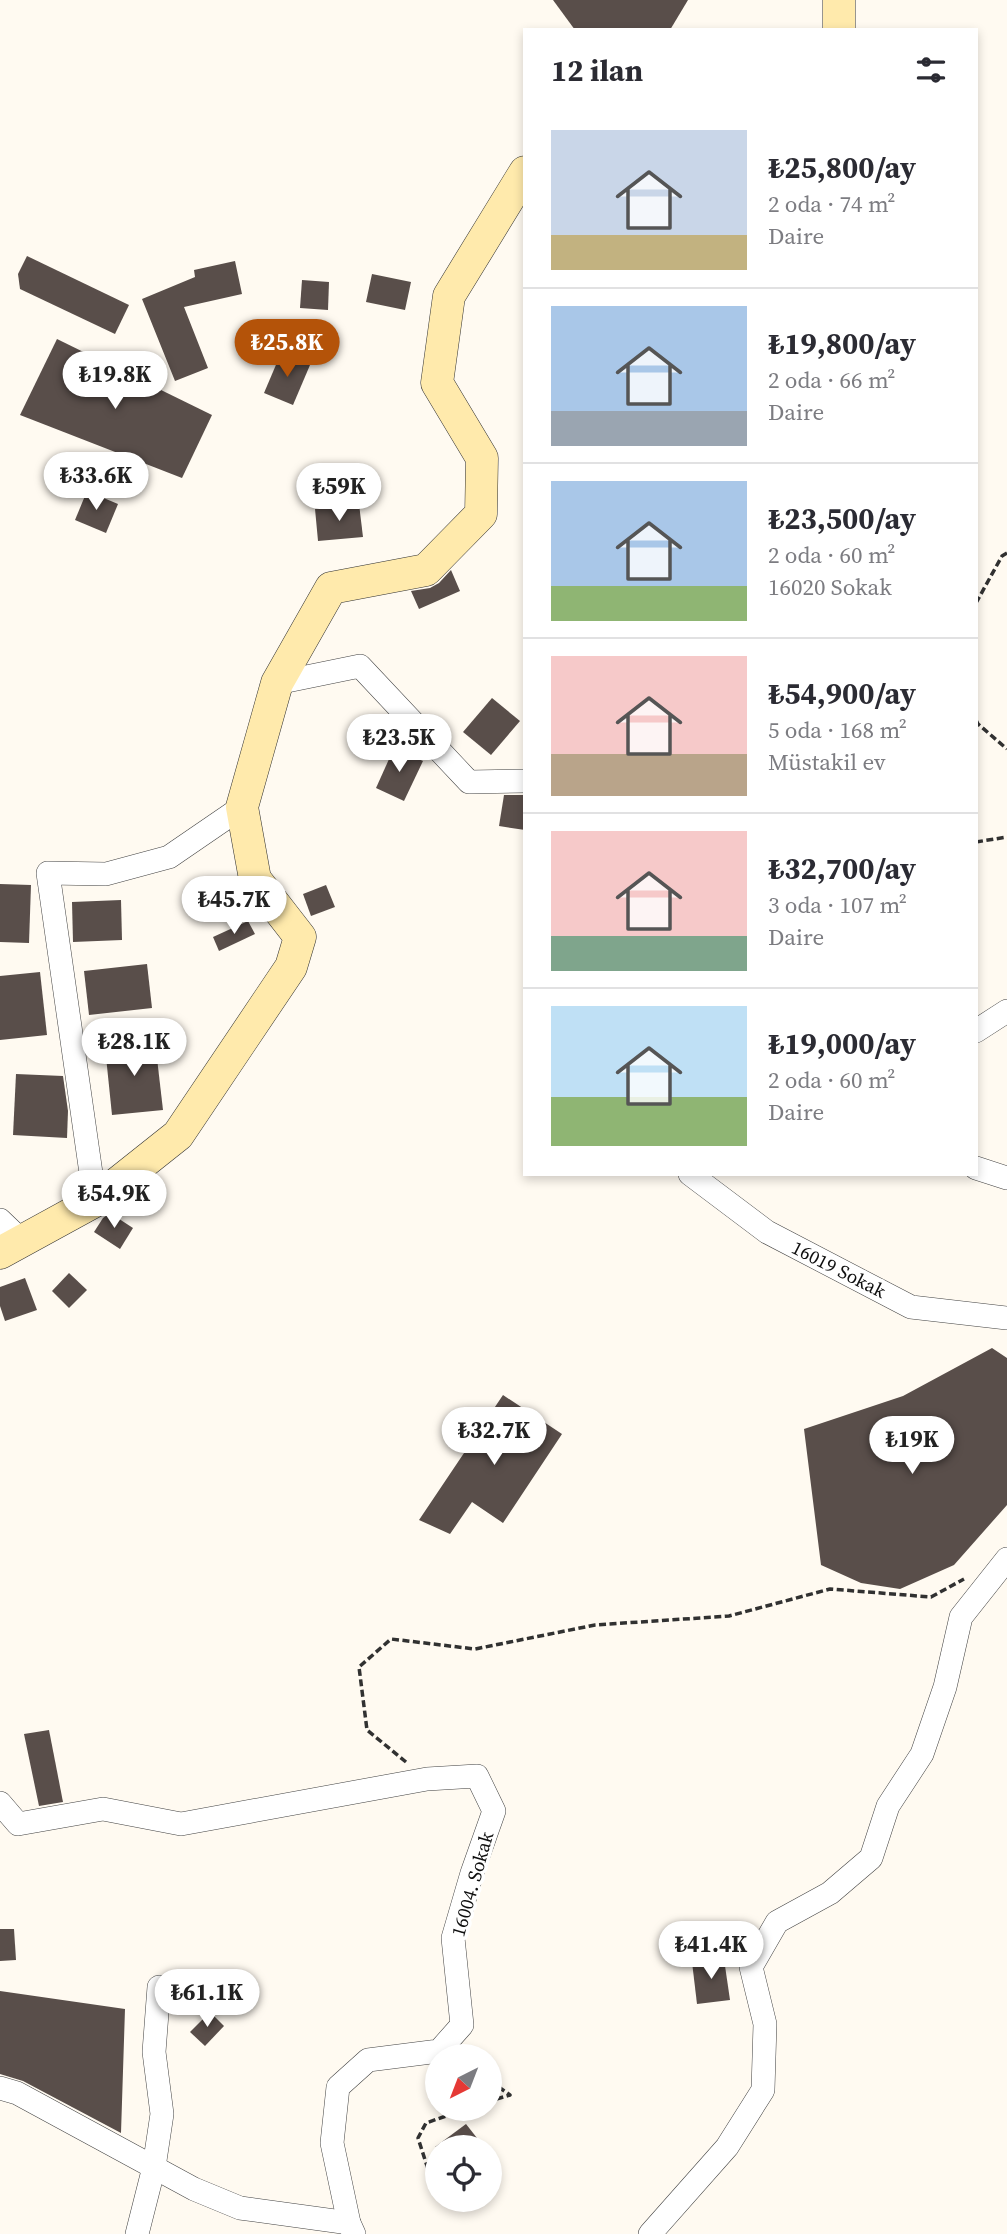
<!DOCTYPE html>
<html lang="tr">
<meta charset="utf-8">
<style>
:root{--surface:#fff;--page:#f7f7f7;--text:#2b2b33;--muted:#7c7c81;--line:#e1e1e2;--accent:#b45309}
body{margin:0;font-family:"Source Serif 4",serif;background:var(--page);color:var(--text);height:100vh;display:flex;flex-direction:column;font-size:26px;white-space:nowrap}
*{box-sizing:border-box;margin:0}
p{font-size:23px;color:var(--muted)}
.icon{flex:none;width:38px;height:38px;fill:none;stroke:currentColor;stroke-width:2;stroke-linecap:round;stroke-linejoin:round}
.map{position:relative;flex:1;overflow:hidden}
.sheet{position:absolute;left:523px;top:28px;width:455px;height:1148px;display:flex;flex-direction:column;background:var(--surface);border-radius:0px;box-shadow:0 4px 10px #0003}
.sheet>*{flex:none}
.needle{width:46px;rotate:222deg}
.buttons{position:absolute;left:425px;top:2044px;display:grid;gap:14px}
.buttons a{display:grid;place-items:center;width:77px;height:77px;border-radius:50%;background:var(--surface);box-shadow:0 4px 10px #0003;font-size:35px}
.price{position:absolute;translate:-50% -60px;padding:0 16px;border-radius:24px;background:#fff;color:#222;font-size:23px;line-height:46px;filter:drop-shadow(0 2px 4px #0008)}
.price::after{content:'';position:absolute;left:50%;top:42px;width:21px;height:16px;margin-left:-10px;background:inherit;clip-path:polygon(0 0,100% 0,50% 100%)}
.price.active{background:var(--accent);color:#fff}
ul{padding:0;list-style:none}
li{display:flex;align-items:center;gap:21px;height:175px;padding:0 28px}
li+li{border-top:2px solid var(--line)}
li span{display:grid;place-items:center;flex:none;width:196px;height:140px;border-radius:0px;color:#555}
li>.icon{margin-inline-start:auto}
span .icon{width:84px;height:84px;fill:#fffc;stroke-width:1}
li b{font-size:30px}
h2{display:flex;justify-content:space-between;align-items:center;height:84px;padding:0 28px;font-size:30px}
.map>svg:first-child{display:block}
</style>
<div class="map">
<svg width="1007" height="2234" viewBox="0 0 1007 2234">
<rect width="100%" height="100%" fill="#fffaf1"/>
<g fill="#594e4a">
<path d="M553,0H688L670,30H575Z"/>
<path d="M27,256L129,305L115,334L20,289L18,274Z"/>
<path d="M235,261L242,294L184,307L208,368L175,381L142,299L195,277L194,270Z"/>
<path d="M372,274L411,282L405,310L366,302Z"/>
<path d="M302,280L329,282L328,310L300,308Z"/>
<path d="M57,339L212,415L182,478L20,415Z"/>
<path d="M281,353L310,365L293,405L264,393Z"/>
<path d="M87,491L118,504L106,533L75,520Z"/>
<path d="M359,504L363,537L318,541L315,509Z"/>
<path d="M451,570L460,591L419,609L411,591L430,588L439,583Z"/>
<path d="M492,698L520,721L491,755L463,732Z"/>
<path d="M394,748L423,761L404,801L376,788Z"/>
<path d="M504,795H525V830L499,826Z"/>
<path d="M0,884L31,885L29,943L0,942Z"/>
<path d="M326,885L335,907L311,916L303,894Z"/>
<path d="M121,900L122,940L73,942L72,902Z"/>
<path d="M248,921L255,934L219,951L213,937Z"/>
<path d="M147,964L152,1008L89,1015L84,971Z"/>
<path d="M40,972L47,1035L0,1040V976Z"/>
<path d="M155,1041L163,1110L112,1115L105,1047Z"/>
<path d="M16,1074L63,1076L68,1111L67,1138L13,1135Z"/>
<path d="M110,1213L133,1228L120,1249L94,1232L103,1218Z"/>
<path d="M69,1273L87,1290L69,1308L52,1291Z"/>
<path d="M25,1278L37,1310L5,1321L0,1306V1287Z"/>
<path d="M992,1348L1007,1358V1505L954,1565L900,1589L861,1583L821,1565L804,1429L903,1396Z"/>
<path d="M503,1395L562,1434L503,1523L472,1502L450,1534L419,1520Z"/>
<path d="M49,1730L63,1802L39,1806L24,1734Z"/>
<path d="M0,1929H14L16,1960L0,1961Z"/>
<path d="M724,1959L730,2000L697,2004L692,1962Z"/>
<path d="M0,1991L125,2009L121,2133L23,2081L0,2074Z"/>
<path d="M210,2012L224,2026L205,2046L190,2032Z"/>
<path d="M466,2124L484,2147H435Z"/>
</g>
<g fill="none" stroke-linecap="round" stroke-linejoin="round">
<g stroke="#424242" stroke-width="24">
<g id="street">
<path d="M277,683L360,666L469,782L525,781"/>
<path d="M976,1031L1007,1011"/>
<path d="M976,1168L1007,1178"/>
<path d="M690,1174L767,1232L911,1307L1007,1318"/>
<path d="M95,1201L48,873L106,874L169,857L242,807"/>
<path d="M0,1220L22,1241"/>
<path d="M0,1803L18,1824L103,1809L181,1824L427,1779L477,1776L494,1811L472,1873L453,1938L462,2025L439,2051L368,2060L338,2087L332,2143L349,2223L354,2234"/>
<path d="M0,2088L17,2093L194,2189L240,2208L349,2223"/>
<path d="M137,2234L154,2167L162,2114L154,2052L159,1987"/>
<path d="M650,2234L727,2147L763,2090L765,2024L751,1967L777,1922L830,1893L871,1858L888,1806L922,1754L945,1687L961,1617L1007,1559"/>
</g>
</g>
<g stroke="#313131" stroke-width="33">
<g id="secondary">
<path d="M839,0V30"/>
<path d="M0,1253L95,1201L178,1135L291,967L300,937L255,879L242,807L277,683L331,588L426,570L481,514L482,458L437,383L449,296L525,172"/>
</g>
</g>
<g stroke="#313131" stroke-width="3.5" stroke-dasharray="7 3.5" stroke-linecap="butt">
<path d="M976,603L1002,556L1007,553"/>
<path d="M976,720L978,724L1007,749"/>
<path d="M976,842L1007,837"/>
<path d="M406,1762L367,1730L359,1667L391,1639L475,1649L595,1625L729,1616L830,1589L931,1597L964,1579"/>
<path d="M490,2081L510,2095L490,2101"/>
<path d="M428,2169L418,2138L426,2123L466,2109"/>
</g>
<use href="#street" stroke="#fff" stroke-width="23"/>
<use href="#secondary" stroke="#ffeaac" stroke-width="32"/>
</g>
<g text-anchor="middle" stroke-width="7" stroke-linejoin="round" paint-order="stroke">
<g font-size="19" fill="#0f0f0f" stroke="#fff">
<text transform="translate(839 1269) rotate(27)" y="7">16019 Sokak</text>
<text transform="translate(472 1884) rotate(-74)" y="7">16004. Sokak</text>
</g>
</g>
</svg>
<div class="buttons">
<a><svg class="needle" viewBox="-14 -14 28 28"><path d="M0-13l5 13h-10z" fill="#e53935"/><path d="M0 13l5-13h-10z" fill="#7c7c81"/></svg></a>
<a><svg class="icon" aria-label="locate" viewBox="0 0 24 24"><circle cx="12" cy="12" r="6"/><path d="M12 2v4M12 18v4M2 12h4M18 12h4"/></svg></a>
</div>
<b class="price active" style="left:287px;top:379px">₺25.8K</b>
<b class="price" style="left:115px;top:411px">₺19.8K</b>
<b class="price" style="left:96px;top:512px">₺33.6K</b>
<b class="price" style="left:339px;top:523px">₺59K</b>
<b class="price" style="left:399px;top:774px">₺23.5K</b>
<b class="price" style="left:234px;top:936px">₺45.7K</b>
<b class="price" style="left:134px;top:1078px">₺28.1K</b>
<b class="price" style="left:114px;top:1230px">₺54.9K</b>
<b class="price" style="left:494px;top:1467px">₺32.7K</b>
<b class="price" style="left:912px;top:1476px">₺19K</b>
<b class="price" style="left:711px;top:1981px">₺41.4K</b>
<b class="price" style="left:207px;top:2029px">₺61.1K</b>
<section class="sheet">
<h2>12 ilan<svg class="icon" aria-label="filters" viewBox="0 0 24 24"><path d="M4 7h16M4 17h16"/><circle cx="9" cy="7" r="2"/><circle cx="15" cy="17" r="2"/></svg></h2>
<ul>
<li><span style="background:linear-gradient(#c9d6e8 75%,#c2b280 0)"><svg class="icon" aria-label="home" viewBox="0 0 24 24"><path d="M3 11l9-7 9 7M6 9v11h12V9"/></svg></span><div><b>₺25,800/ay</b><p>2 oda · 74 m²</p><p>Daire</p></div></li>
<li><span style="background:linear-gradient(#a9c7e8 75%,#9aa5b1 0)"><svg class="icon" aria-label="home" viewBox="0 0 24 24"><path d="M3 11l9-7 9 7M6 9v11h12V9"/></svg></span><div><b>₺19,800/ay</b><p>2 oda · 66 m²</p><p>Daire</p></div></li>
<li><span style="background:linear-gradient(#a9c7e8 75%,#8fb573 0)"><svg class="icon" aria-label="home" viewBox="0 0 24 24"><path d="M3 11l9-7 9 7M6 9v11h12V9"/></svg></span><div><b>₺23,500/ay</b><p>2 oda · 60 m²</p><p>16020 Sokak</p></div></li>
<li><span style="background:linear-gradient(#f6c9c9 70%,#b9a48a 0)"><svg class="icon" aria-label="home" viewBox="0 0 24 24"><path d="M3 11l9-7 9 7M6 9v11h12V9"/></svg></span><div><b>₺54,900/ay</b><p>5 oda · 168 m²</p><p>Müstakil ev</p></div></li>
<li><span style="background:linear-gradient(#f6c9c9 75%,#7fa58c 0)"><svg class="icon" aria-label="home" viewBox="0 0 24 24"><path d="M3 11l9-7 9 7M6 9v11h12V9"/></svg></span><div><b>₺32,700/ay</b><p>3 oda · 107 m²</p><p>Daire</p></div></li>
<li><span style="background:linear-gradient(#bfe0f5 65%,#8fb573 0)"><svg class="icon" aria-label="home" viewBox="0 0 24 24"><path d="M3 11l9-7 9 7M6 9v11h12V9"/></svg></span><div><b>₺19,000/ay</b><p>2 oda · 60 m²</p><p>Daire</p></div></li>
</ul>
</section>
</div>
